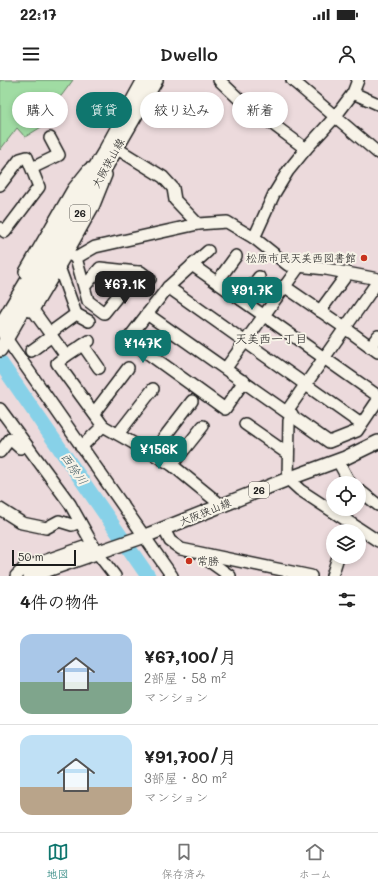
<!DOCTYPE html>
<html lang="ja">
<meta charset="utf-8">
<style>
:root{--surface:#fff;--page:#f6f6f6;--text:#222;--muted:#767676;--line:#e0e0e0;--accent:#0f766e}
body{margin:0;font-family:Mali,"Klee One",sans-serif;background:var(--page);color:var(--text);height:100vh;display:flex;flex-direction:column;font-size:15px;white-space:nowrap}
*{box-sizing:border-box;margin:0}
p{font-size:13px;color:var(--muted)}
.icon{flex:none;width:22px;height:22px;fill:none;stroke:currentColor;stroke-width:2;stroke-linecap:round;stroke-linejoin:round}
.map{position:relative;height:496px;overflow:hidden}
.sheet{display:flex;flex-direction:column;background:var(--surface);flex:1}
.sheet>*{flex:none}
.top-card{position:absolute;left:12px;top:12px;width:354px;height:36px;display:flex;gap:8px}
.tools{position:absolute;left:326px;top:396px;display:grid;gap:8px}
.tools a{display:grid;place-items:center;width:40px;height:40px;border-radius:50%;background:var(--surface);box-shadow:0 2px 6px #0003;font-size:20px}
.scale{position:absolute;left:12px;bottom:10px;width:64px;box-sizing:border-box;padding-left:4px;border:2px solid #1c1c1c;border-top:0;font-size:11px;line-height:14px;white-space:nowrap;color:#1c1c1c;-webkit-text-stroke:3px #f7f3e8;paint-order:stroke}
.price{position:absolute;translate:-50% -34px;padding:0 9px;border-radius:8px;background:var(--accent);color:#fff;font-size:13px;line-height:26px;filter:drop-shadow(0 1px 2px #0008)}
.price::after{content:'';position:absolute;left:50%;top:24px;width:12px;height:9px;margin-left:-6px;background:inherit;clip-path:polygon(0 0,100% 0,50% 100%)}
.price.selected{background:#222;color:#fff}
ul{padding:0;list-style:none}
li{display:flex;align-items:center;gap:12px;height:100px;padding:0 20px}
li+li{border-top:1px solid var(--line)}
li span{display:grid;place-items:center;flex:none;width:112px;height:80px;border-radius:12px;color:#555}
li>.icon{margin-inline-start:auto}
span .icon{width:48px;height:48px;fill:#fffc;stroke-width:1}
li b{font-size:17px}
h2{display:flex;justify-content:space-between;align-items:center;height:48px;padding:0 20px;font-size:17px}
.chip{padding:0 14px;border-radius:18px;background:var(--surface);box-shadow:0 2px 6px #0003;font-size:14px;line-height:36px}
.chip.selected{background:var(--accent);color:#fff}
.status{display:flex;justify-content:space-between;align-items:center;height:28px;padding:0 20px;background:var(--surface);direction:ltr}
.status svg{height:11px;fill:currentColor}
header{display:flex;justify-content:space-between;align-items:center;height:52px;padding:0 20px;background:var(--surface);font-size:18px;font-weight:600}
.tab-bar{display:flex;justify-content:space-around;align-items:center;height:56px;border-top:1px solid var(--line);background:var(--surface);font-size:11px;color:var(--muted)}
.tab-bar a{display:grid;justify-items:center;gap:2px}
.tab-bar .selected{color:var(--accent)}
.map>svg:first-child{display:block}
</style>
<div class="status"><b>22:17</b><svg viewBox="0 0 49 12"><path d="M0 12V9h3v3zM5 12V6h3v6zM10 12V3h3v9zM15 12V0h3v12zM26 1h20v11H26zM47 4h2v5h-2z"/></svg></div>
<header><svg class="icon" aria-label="menu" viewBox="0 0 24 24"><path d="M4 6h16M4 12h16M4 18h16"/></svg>Dwello<svg class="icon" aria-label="person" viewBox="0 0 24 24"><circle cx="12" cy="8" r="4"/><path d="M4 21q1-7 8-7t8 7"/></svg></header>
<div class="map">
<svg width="378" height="496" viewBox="0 0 378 496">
<rect width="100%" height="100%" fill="#ecdadc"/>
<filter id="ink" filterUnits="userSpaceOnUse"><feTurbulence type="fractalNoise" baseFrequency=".025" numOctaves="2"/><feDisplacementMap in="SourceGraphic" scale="8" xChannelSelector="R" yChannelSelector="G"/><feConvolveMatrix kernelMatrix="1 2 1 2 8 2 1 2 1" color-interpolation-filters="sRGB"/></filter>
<g filter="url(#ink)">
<path fill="#a0dca3" stroke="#5e7c60" d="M0,0H73L62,15L49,27L56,38L25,57L17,48L0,70Z"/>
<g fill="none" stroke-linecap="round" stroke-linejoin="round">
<path stroke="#87d1e8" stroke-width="15" d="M0,282L148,496"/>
<g stroke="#1c1c1c" stroke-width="14">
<g id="minor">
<path d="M219,0L239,19L306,69"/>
<path d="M292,0L378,73"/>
<path d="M353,13L378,24"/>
<path d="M113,76L116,68L163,97L173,108L175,120L198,144"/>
<path d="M32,88L59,75L50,58"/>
<path d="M106,95L94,125L67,173L76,178L95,167L198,144L227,142L254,158L274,114L288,91L305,70L335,37L353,13L358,0"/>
<path d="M0,105L20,79L27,77L39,107L5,152L0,148"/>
<path d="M254,158L288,185L326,189L378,199"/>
<path d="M208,171L168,207L128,259L225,329L244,301"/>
<path d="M76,178L88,221L104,233L137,192L100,188L85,206"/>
<path d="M192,185L378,316"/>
<path d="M59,187L76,234"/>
<path d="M25,192L73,109L89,89"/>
<path d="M137,192H141L150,199"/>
<path d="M217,202L236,176"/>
<path d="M284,206L345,248L378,201"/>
<path d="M168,207L361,344"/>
<path d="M242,220L259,197"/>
<path d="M33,230L66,276L57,283L103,346L81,367"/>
<path d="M29,231L33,230L67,173"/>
<path d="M320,231L348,193"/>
<path d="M147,234L329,362L357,351L378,320"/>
<path d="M50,253L76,234L89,241"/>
<path d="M3,254L172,496"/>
<path d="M83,265L99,288"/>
<path d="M370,267L378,256"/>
<path d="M31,271L52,256"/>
<path d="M66,276L89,261"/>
<path d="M226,288L298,188"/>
<path d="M0,329L70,424L98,474L115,496"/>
<path d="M287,331L345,248L378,272"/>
<path d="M94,333L128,288"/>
<path d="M292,334L289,341L288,399L300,410L378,461"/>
<path d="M245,344L288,374"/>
<path d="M103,346L172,385L221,425"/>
<path d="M118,354L153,309"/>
<path d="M0,372L10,359L20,368L26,365"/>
<path d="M153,372L192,321"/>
<path d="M338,381L350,403"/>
<path d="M172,385L203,346"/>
<path d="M359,410L378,425"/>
<path d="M0,429L22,443L46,448L59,441L72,445L80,442"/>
<path d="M164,449L170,461L181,469L311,496"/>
<path d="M209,475V481L230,496"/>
<path d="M16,496L24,488L84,467"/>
<path d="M332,496L338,477"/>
</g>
</g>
<g stroke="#1c1c1c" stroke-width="16">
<g id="major">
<path d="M0,246L106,69L144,0"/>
<path d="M0,270L156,0"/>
<path d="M30,496L145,456L288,399L345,378L378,362"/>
</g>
</g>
<use href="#minor" stroke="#f7f3e8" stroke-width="11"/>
<use href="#major" stroke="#f7f3e8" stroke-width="13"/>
</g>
</g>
<g fill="#c8321e" stroke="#f7f3e8" stroke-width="1.5">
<circle cx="364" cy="178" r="4"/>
<circle cx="189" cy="481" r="4"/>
</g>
<g text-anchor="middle" stroke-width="4" stroke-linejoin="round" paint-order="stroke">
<g fill="#f7f3e8" stroke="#5e5c59" stroke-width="1">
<rect x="70" y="125" width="20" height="16" rx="3"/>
<rect x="249" y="402" width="20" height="16" rx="3"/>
</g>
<g font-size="10" font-weight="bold" fill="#1c1c1c">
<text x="80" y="137">26</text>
<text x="259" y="414">26</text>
</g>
<g font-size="11" fill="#1c1c1c" stroke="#f7f3e8">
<text transform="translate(108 83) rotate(-61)" y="4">大阪狭山線</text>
<text transform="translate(205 432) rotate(-22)" y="4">大阪狭山線</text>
</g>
<g font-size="11" fill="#1c1c1c" stroke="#f7f3e8" text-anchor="end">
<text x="356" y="182">松原市民天美西図書館</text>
<text x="197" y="485" text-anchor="start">常勝</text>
</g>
<g font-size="12" fill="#1c1c1c" stroke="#f7f3e8">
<text x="271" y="263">天美西一丁目</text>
</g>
<g font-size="12" font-style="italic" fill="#415b63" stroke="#f7f3e8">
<text transform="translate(74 389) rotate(55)" y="4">西除川</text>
</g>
</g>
</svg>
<div class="tools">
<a><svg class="icon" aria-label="locate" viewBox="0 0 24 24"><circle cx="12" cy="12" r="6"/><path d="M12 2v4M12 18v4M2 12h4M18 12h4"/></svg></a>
<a><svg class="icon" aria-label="layers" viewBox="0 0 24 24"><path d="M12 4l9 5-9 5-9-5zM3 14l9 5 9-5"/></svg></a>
</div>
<div class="scale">50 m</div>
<b class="price selected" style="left:125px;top:225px">¥67.1K</b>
<b class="price" style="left:252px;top:231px">¥91.7K</b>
<b class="price" style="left:143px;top:284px">¥147K</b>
<b class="price" style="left:159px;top:390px">¥156K</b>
<div class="top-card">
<a class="chip">購入</a>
<a class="chip selected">賃貸</a>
<a class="chip">絞り込み</a>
<a class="chip">新着</a>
</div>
</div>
<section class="sheet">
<h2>4件の物件<svg class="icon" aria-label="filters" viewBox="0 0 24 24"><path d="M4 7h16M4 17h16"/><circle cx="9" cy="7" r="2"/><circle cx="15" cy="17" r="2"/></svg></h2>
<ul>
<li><span style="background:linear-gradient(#a9c7e8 60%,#7fa58c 0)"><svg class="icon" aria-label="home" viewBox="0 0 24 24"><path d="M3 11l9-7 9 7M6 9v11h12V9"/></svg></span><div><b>¥67,100/月</b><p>2部屋 · 58 m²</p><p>マンション</p></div></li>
<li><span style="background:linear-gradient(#bfe0f5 65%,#b9a48a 0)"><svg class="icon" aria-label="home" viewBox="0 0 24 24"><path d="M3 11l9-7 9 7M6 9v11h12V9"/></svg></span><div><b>¥91,700/月</b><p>3部屋 · 80 m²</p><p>マンション</p></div></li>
</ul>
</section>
<nav class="tab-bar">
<a class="selected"><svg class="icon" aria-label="map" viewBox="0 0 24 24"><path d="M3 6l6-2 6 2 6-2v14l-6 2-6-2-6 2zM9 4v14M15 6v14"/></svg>地図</a>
<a><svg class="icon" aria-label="saved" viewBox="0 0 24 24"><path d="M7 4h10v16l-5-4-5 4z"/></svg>保存済み</a>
<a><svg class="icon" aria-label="home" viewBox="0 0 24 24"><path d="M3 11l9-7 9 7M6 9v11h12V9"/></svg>ホーム</a>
</nav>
